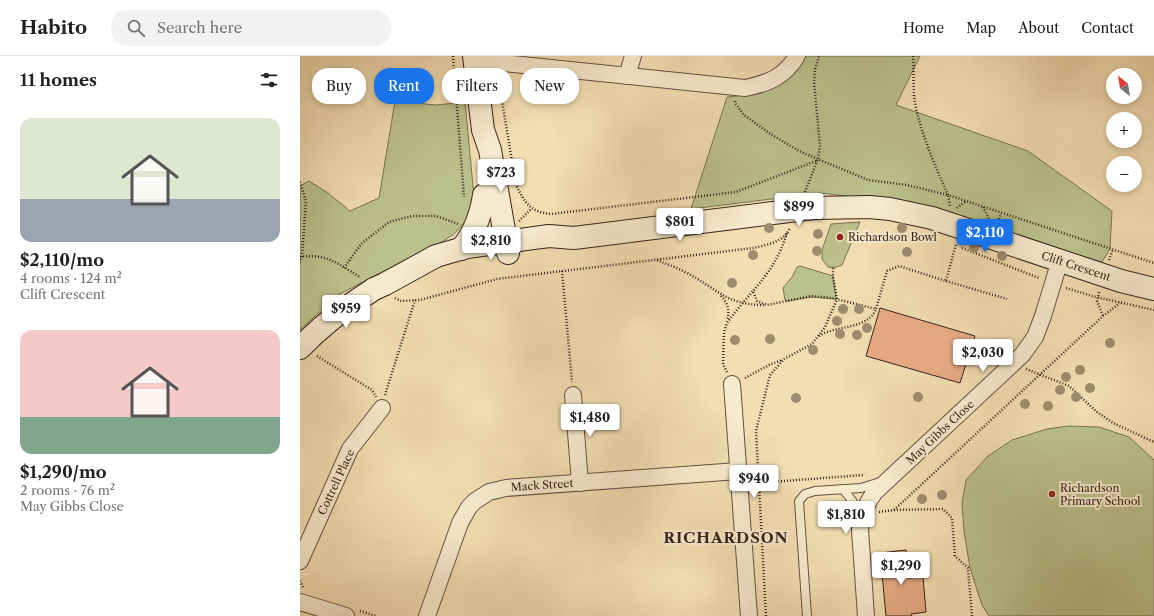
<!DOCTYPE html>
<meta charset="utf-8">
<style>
:root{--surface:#fff;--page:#f2f2f2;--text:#202124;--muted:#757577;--line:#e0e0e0;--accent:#1a73e8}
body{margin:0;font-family:"Libre Caslon Text",serif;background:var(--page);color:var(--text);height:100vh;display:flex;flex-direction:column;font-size:15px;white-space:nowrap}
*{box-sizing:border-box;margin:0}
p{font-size:13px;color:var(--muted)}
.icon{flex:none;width:22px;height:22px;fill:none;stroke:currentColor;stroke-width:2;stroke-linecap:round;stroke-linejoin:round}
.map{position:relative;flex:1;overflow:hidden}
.panel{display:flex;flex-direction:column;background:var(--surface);width:300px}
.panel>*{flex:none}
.hud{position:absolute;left:12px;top:12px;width:380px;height:36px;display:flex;gap:8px}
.needle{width:26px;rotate:330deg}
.fabs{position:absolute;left:806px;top:12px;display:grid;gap:8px}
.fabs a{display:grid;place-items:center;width:36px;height:36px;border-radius:50%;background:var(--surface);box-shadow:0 2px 6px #0003;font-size:20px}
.price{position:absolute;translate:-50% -34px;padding:0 9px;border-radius:4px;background:#fff;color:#222;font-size:13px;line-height:26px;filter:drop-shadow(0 1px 2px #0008)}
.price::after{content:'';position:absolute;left:50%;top:24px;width:12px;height:9px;margin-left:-6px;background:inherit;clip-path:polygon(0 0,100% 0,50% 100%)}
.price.active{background:var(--accent);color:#fff}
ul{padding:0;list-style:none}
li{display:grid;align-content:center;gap:8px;height:212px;padding:0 20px}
li span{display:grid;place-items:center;height:124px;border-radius:12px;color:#555}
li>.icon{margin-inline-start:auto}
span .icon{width:72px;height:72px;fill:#fffc;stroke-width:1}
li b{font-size:17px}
h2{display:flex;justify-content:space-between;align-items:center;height:48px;padding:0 20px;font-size:17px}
.chip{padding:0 14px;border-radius:16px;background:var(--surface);box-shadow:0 2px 6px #0003;font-size:14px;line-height:36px}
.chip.active{background:var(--accent);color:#fff}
header{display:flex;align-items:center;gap:24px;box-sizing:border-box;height:56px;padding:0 20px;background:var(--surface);border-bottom:1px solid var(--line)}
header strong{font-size:19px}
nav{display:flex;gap:22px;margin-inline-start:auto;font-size:14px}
.search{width:280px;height:36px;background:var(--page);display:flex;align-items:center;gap:10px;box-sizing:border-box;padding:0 14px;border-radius:16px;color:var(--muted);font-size:15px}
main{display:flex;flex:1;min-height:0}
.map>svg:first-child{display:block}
</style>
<header>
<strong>Habito</strong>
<div class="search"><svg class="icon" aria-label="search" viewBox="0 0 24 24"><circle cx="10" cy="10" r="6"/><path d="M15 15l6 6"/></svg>Search here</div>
<nav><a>Home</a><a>Map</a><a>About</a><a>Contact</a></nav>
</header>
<main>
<section class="panel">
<h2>11 homes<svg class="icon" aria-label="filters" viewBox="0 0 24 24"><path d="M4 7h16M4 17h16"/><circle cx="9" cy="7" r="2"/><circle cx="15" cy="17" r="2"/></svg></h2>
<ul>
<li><span style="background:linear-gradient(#dfe7d0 65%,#9aa5b1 0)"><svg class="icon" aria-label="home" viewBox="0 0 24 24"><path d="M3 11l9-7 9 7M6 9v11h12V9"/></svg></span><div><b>$2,110/mo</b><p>4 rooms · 124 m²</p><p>Clift Crescent</p></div></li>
<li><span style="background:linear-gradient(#f6c9c9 70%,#7fa58c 0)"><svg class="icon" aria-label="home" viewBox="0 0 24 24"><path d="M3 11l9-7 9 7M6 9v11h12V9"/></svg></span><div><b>$1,290/mo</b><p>2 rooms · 76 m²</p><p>May Gibbs Close</p></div></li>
</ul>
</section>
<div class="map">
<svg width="854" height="560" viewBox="0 0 854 560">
<rect width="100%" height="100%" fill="#f2deb2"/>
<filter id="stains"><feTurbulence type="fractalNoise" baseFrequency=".005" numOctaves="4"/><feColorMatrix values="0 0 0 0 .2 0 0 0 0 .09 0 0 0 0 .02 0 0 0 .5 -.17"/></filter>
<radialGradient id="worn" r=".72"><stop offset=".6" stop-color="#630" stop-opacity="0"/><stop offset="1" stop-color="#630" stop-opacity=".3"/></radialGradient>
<g fill="#bbc18c" stroke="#797254">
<path d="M503,0H620L596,49L728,95L812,155L810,193L802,206L650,160L571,143L520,137L391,153L427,41L461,37L486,25Z"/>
<path d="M95,45L136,49L165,46L175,151L169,161L154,178L121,200L103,205L38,239L0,274V130L9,125L28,137L50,155L79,142Z"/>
<path d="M560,166L542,209L534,212L528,211L522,203V194L531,168Z"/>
<path d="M500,210L533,220L536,242L535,243L512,241L487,245L485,244L483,232L492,221L497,211Z"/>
<path d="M768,370L799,371L829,381L854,404V560H689L682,549L670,512L664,475L662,448L666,424L688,400L712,384L747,373Z"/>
</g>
<g fill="#e8ac85" stroke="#37241b">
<path d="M580,252L675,280L660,327L566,300Z"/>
<path d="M606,494L608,522L623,521L626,556L611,558L612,560H586L580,497Z"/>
</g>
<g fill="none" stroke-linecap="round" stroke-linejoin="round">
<g stroke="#665241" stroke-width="10">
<g id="lane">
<path d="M543,433L553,446L561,462"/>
<path d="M507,560L499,445L505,438L515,435L561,432L580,426"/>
</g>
</g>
<g stroke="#665241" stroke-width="18">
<g id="street">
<path d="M174,4L445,32C469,27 484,21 497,0"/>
<path d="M327,20L333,0"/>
<path d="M432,328L449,560"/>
<path d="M273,339L280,427"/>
<path d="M0,505L50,393L82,352"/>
<path d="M0,546L46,560"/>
<path d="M127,560L160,467L169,451L175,445L189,436L206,432L438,415"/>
<path d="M566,560L560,474C561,459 566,449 574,437L722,299L735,281L743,260L760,204"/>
</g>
</g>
<g stroke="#37241b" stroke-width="24">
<g id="secondary">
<path d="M174,0L183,74L190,94L208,197"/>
<path d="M514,152L569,151L590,153L632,162L821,225L854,233"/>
<path d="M161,193C175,177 181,159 184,139"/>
<path d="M85,228L136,200L167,191L249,180L274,182L481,156"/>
<path d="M0,292C22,269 47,250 74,233"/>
</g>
</g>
<g stroke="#37241b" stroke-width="2.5" stroke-dasharray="1 2" stroke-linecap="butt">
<path d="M153,0L164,141"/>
<path d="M613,0C614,13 613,27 614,40C618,71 635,110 648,139L854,207"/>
<path d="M198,21L216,129C225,147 230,156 251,158L436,136L516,105"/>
<path d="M435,45V47L444,59L469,77L499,95L520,104L568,124L607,129L648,139L650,150"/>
<path d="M0,126L6,145L2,200L0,206"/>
<path d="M505,136L518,103L520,90L514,26L515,13L519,0"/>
<path d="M683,151L689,163"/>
<path d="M657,152L666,145"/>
<path d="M219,165L231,153"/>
<path d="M698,166L701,157"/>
<path d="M487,177C479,202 470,215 453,235L457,245L467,249L511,240L532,242L576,253L587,215L599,210L646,225L656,188"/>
<path d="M662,192L739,222"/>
<path d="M0,201C27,197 38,208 60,221"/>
<path d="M357,204C366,208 376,211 385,216C417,232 425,249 464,249"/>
<path d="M809,204L813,193"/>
<path d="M44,212L61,188L89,166L112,160H136L158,168"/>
<path d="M262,215L272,326"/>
<path d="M646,225L707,243"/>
<path d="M766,232L792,240L854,254"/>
<path d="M799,236L797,245L803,260"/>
<path d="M421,240C428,247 430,255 427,265"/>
<path d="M95,242L101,245L120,244L197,223L453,192C467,189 484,186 490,172"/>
<path d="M519,280C535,269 568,274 576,253"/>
<path d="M17,300L72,334L76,341"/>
<path d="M726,313L769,330L797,356L813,367L854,386"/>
<path d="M427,316L423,308L424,276L427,267L436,255L453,235"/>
<path d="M445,322L469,309L482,304"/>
<path d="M85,339L115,244"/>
<path d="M457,427L564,419"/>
<path d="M594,454L803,260L820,247"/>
<path d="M579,456L594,454L643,453L652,462L655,500L668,512L672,560"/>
<path d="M0,525L4,533"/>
<path d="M60,555L76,560"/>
<path d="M466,560L456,375L470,319L484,303L512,288L525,271L537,243L533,221V210"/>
</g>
<use href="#lane" stroke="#f7eacd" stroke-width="8"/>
<use href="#street" stroke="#f7eacd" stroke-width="16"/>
<use href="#secondary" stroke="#f7eacd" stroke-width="22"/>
<g stroke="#37241b" stroke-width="24" stroke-linecap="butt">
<g id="secondary-bridge">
<path d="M481,156L514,152"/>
<path d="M74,233L85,228"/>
</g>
</g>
<use href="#secondary-bridge" stroke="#f7eacd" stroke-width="22"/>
</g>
<g fill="#9d8d6e">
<circle cx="469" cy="172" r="5"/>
<circle cx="602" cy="172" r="5"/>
<circle cx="518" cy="178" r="5"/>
<circle cx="674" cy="192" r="5"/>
<circle cx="517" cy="195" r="5"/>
<circle cx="607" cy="196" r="5"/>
<circle cx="453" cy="199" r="5"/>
<circle cx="702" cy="200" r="5"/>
<circle cx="432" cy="227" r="5"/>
<circle cx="543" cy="253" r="5"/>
<circle cx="559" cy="253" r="5"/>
<circle cx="537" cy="265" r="5"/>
<circle cx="567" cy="272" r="5"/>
<circle cx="540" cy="278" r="5"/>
<circle cx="557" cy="279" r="5"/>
<circle cx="470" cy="283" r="5"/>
<circle cx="435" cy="284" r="5"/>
<circle cx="810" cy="287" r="5"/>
<circle cx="513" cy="294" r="5"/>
<circle cx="780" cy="314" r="5"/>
<circle cx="766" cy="321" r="5"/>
<circle cx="790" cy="332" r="5"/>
<circle cx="760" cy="334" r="5"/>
<circle cx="618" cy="341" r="5"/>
<circle cx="776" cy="341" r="5"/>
<circle cx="496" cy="342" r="5"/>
<circle cx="725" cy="348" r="5"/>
<circle cx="748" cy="350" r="5"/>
<circle cx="642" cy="439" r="5"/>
<circle cx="622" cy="443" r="5"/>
</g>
<g fill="#8f2418" stroke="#f7eacd" stroke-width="1.5">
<circle cx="540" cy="181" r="4"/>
<circle cx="752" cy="438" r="4"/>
</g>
<g text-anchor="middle" stroke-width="4" stroke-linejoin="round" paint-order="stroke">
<g font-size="11" fill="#37241b" stroke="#f7eacd" text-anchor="start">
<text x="548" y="185">Richardson Bowl</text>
<text x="760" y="436">Richardson<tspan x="760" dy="13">Primary School</tspan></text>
</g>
<g font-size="11" fill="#37241b" stroke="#f7eacd">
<text transform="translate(776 210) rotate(18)" y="4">Clift Crescent</text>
<text transform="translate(640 376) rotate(-43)" y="4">May Gibbs Close</text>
<text transform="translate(36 426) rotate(-65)" y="4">Cottrell Place</text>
<text transform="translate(242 429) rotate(-4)" y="4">Mack Street</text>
</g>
<g font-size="15" font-weight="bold" letter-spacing="1" fill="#37241b" stroke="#f7eacd">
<text x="426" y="487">RICHARDSON</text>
</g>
</g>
<rect width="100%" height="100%" filter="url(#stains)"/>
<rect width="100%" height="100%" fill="url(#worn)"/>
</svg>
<div class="fabs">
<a><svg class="needle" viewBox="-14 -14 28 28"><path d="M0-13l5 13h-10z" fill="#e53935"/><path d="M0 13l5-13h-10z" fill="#757577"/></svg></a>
<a>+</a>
<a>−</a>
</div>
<b class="price" style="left:201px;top:137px">$723</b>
<b class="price" style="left:499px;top:171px">$899</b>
<b class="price" style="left:380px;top:186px">$801</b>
<b class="price active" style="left:685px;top:197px">$2,110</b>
<b class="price" style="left:191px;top:205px">$2,810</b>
<b class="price" style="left:46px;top:273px">$959</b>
<b class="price" style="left:683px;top:317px">$2,030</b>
<b class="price" style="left:290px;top:382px">$1,480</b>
<b class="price" style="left:454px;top:443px">$940</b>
<b class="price" style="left:546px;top:479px">$1,810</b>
<b class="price" style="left:601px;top:530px">$1,290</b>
<div class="hud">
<a class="chip">Buy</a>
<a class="chip active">Rent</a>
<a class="chip">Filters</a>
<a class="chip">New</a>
</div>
</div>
</main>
